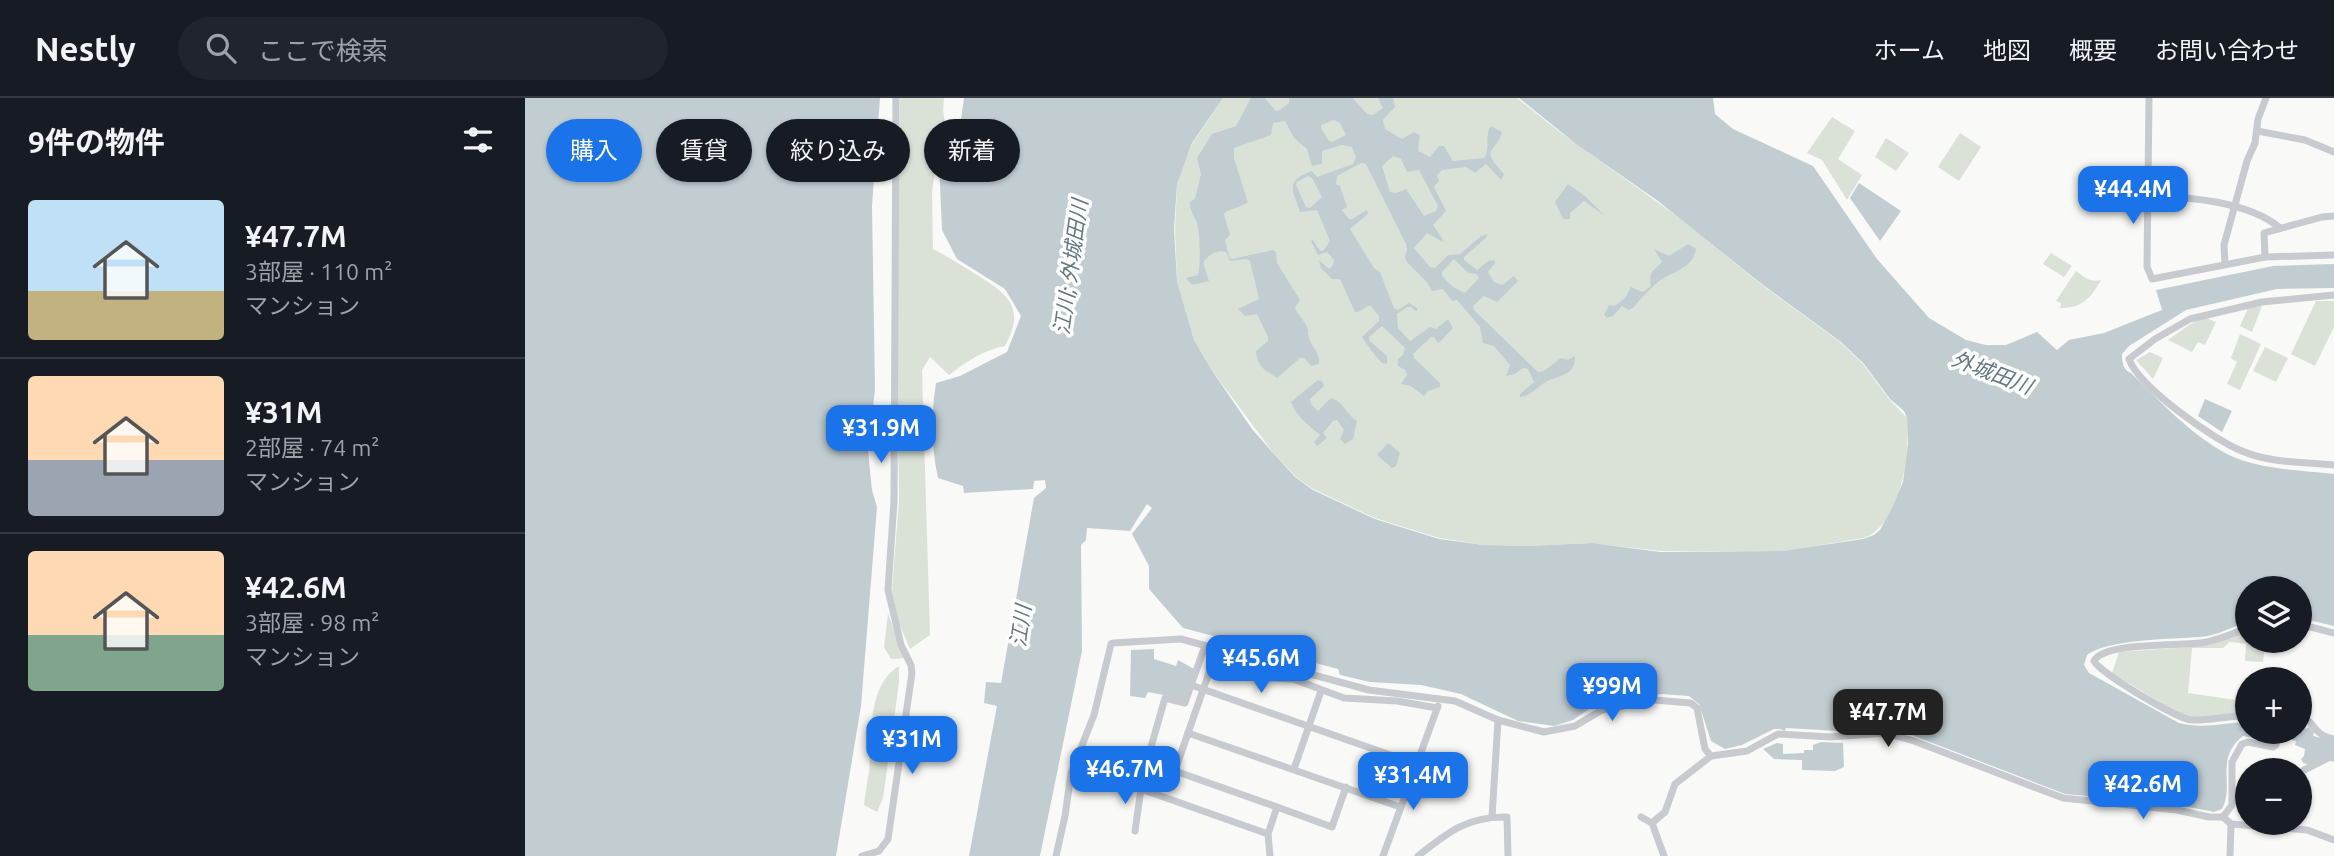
<!DOCTYPE html>
<html lang="ja">
<meta charset="utf-8">
<style>
:root{--surface:#171b24;--page:#20242c;--text:#f1f3f6;--muted:#9ea1a6;--line:#363941;--accent:#1a73e8}
body{margin:0;font-family:Ubuntu,"Noto Sans JP",sans-serif;background:var(--page);color:var(--text);height:100vh;display:flex;flex-direction:column;font-size:26px;white-space:nowrap}
*{box-sizing:border-box;margin:0}
p{font-size:23px;color:var(--muted)}
.icon{flex:none;width:38px;height:38px;fill:none;stroke:currentColor;stroke-width:2;stroke-linecap:round;stroke-linejoin:round}
.map{position:relative;flex:1;overflow:hidden}
.details{display:flex;flex-direction:column;background:var(--surface);width:525px}
.details>*{flex:none}
.top-card{position:absolute;left:21px;top:21px;width:665px;height:63px;display:flex;gap:14px}
.fabs{position:absolute;left:1710px;top:478px;display:grid;gap:14px}
.fabs a{display:grid;place-items:center;width:77px;height:77px;border-radius:50%;background:var(--surface);box-shadow:0 2px 5px #0004;font-size:35px}
.price{position:absolute;translate:-50% -60px;padding:0 16px;border-radius:14px;background:var(--accent);color:#fff;font-size:23px;line-height:46px;filter:drop-shadow(0 2px 4px #0008)}
.price::after{content:'';position:absolute;left:50%;top:42px;width:21px;height:16px;margin-left:-10px;background:inherit;clip-path:polygon(0 0,100% 0,50% 100%)}
.price.on{background:#222;color:#fff}
ul{padding:0;list-style:none}
li{display:flex;align-items:center;gap:21px;height:175px;padding:0 28px}
li+li{border-top:2px solid var(--line)}
li span{display:grid;place-items:center;flex:none;width:196px;height:140px;border-radius:7px;color:#555}
li>.icon{margin-inline-start:auto}
span .icon{width:84px;height:84px;fill:#fffc;stroke-width:1}
li b{font-size:30px}
h2{display:flex;justify-content:space-between;align-items:center;height:84px;padding:0 28px;font-size:30px}
.chip{padding:0 24px;border-radius:32px;background:var(--surface);box-shadow:0 2px 5px #0004;font-size:24px;line-height:63px}
.chip.on{background:var(--accent);color:#fff}
header{display:flex;align-items:center;gap:42px;box-sizing:border-box;height:98px;padding:0 35px;background:var(--surface);border-bottom:2px solid var(--line)}
header strong{font-size:33px}
nav{display:flex;gap:38px;margin-inline-start:auto;font-size:24px}
.search{width:490px;height:63px;background:var(--page);display:flex;align-items:center;gap:18px;box-sizing:border-box;padding:0 24px;border-radius:38px;color:var(--muted);font-size:26px}
main{display:flex;flex:1;min-height:0}
.map>svg:first-child{display:block}
</style>
<header>
<strong>Nestly</strong>
<div class="search"><svg class="icon" aria-label="search" viewBox="0 0 24 24"><circle cx="10" cy="10" r="6"/><path d="M15 15l6 6"/></svg>ここで検索</div>
<nav><a>ホーム</a><a>地図</a><a>概要</a><a>お問い合わせ</a></nav>
</header>
<main>
<section class="details">
<h2>9件の物件<svg class="icon" aria-label="filters" viewBox="0 0 24 24"><path d="M4 7h16M4 17h16"/><circle cx="9" cy="7" r="2"/><circle cx="15" cy="17" r="2"/></svg></h2>
<ul>
<li><span style="background:linear-gradient(#bfe0f5 65%,#c2b280 0)"><svg class="icon" aria-label="home" viewBox="0 0 24 24"><path d="M3 11l9-7 9 7M6 9v11h12V9"/></svg></span><div><b>¥47.7M</b><p>3部屋 · 110 m²</p><p>マンション</p></div></li>
<li><span style="background:linear-gradient(#ffd9b3 60%,#9aa5b1 0)"><svg class="icon" aria-label="home" viewBox="0 0 24 24"><path d="M3 11l9-7 9 7M6 9v11h12V9"/></svg></span><div><b>¥31M</b><p>2部屋 · 74 m²</p><p>マンション</p></div></li>
<li><span style="background:linear-gradient(#ffd9b3 60%,#7fa58c 0)"><svg class="icon" aria-label="home" viewBox="0 0 24 24"><path d="M3 11l9-7 9 7M6 9v11h12V9"/></svg></span><div><b>¥42.6M</b><p>3部屋 · 98 m²</p><p>マンション</p></div></li>
</ul>
</section>
<div class="map">
<svg width="1809" height="758" viewBox="0 0 1809 758">
<rect width="100%" height="100%" fill="#f9f9f7"/>
<g fill="#dae2d7">
<path d="M375,0H419L418,12L424,50L411,68L407,94L408,151C423,159 438,168 452,177C483,196 501,210 480,248C458,252 441,264 424,277L405,259L397,272L405,537L385,551L373,523L367,492L374,402L371,205Z"/>
<path d="M698,0H992L1036,35L1156,121L1237,187L1315,244L1338,266L1364,301L1382,320C1385,356 1377,425 1339,440L1260,453H1135L1065,445L1003,448L959,447L914,440L850,420L788,391L771,379L749,356L686,271L669,242L652,183L650,131L652,86L656,73L667,46Z"/>
<path d="M1307,19L1330,33L1313,61L1337,77L1322,102L1297,62L1282,55Z"/>
<path d="M1435,35L1456,49L1434,83L1413,69Z"/>
<path d="M1361,40L1384,55L1371,73L1350,59Z"/>
<path d="M1526,155L1547,168L1539,179L1518,166Z"/>
<path d="M1551,173C1559,179 1565,185 1576,182C1566,200 1557,210 1535,210L1536,205L1531,203Z"/>
<path d="M1791,203H1809V229L1790,268L1766,256Z"/>
<path d="M1737,208L1727,234L1715,228L1723,210Z"/>
<path d="M1679,219L1691,224L1680,247L1673,244L1667,254L1643,242L1664,227Z"/>
<path d="M1715,236L1736,246L1715,292L1702,286L1712,264L1706,260Z"/>
<path d="M1740,249L1763,260L1751,284L1728,273Z"/>
<path d="M1625,254L1638,260L1628,281L1611,262Z"/>
<path d="M363,515L379,560L366,561L359,549Z"/>
<path d="M1722,532V542L1740,543L1738,564L1720,563L1721,546L1705,544L1698,550H1667L1663,595L1718,603L1719,608L1722,609V616L1675,620L1658,618L1587,575L1594,554L1664,549Z"/>
<path d="M374,568V585L358,700L352,714L339,707C340,696 342,685 344,674C347,642 341,588 374,568Z"/>
</g>
<g fill="#c2cdd2" fill-rule="evenodd">
<path d="M0,0H355L347,108L350,291L343,353L347,392L352,409L336,608L311,758H0Z"/>
<path d="M439,0H698L667,45L652,86L649,131L652,183L669,242L686,271L727,331L749,356L770,379L788,392L850,421L914,441L959,447L1003,448L1067,445L1135,454L1258,453L1338,441L1349,437L1355,432L1367,410L1378,384L1383,345L1382,320L1379,313L1365,301L1339,266L1316,244L1238,187L1133,103L1051,46L994,0H1188L1190,16L1208,31L1288,68L1352,161L1404,220L1441,242L1461,247H1481L1512,234L1532,252L1544,242L1579,235L1637,212L1631,192L1748,168L1809,166V190L1752,191L1661,212L1604,248L1597,256C1597,264 1598,272 1606,275C1636,304 1665,336 1702,356C1734,372 1775,372 1809,376V528L1775,520L1774,490H1722V524C1707,529 1691,538 1675,539C1648,541 1583,541 1562,557L1559,567L1564,575L1654,625C1677,631 1699,625 1722,624V634L1751,635L1750,637L1746,638L1750,639L1749,641H1746L1745,643L1718,638C1689,661 1710,686 1697,711L1689,714L1644,705L1540,696L1379,634L1357,630L1313,633L1261,630L1260,633L1255,631H1249L1217,647L1200,651L1186,643L1174,606L1164,598L1136,596L1067,609L1048,622L1029,628L993,623L936,596L896,587L845,584L815,577L813,571L658,530L624,491V468L607,436L627,410L622,406L605,433L562,430L561,442L556,447L557,553L515,758H444L472,608L459,605L461,584L476,585L509,400L521,390L520,382L509,383L508,391L439,395L438,388L413,380C406,348 406,317 411,285L435,278L482,254L496,218L480,191L432,161L417,132L414,64L432,50Z"/>
<path d="M726,0H740L751,13L755,12L764,5V0H828L842,16L848,17L858,10L853,0H868L870,9L858,22L860,31L877,41L889,34L895,37L893,53L905,59L914,48H919L928,63L959,60C966,50 959,37 966,28L977,34C970,57 954,49 979,76L976,82L961,66L950,75L941,69L917,72L912,77L914,83L909,89L921,113L908,127L917,140L918,144L902,135L889,150L905,169L910,170L923,157L935,156L956,138L962,136L961,140L939,159V162L952,172L963,163L969,162L970,165L963,174L969,184L977,187L989,178L993,183L972,204L959,198L948,208L949,212L1013,274L1019,273L1036,260L1043,262L1050,258C1051,279 1032,277 1019,285C1010,291 1006,298 995,299V296L1009,284L1003,271L998,270L990,276L981,278L985,267L969,248L958,245L955,229L932,202L927,203L918,191L907,193L901,183L882,164L880,160L882,151L881,146L841,66L836,65L812,78L811,86L815,88L822,109L817,112L824,121H827L842,112L843,116L825,131L849,170L855,174L869,210L873,212L884,205L892,210V213H890L886,209H882L872,216L873,230L885,243L905,229L911,231L923,221L928,230L915,244L913,245L909,239H906L888,256L889,260L915,285V289L903,293L899,298L886,288L876,286L882,277L880,272L873,268V261L878,257L880,250L857,228L844,239L845,243L862,258V266L857,265C849,257 843,248 837,239L854,223V218L845,207L833,214H830L815,181H807L796,170L794,162L804,171L808,167L809,162L802,154L793,157L786,143L788,142L795,153H798L805,143L792,112L775,114C767,90 760,83 787,73L792,79L828,66L831,60L827,49L817,47L797,53V66L787,68L782,51L769,40L760,23L748,25L746,37L709,50V60L723,105L700,114L699,117L705,137L700,142L704,159L707,161L748,152L751,154L752,165L775,202L770,209C772,217 779,221 782,229C785,237 781,231 784,240C787,250 795,253 794,266L786,268L779,260H775L752,280C741,273 732,269 731,253L743,243V239L732,216L720,218L713,211L734,201L725,163L721,161L705,163L701,154C692,151 683,157 678,165L684,183L667,187L661,180L673,177C676,167 675,135 672,125C669,117 665,114 665,104L670,101L676,76L672,60L687,36L711,28ZM809,22L815,25L821,37L807,44L804,43L796,30V27ZM868,58L876,61L882,74L894,72L913,108L911,113L899,118L881,91L871,95L865,94L857,68ZM783,78L787,80L797,99L785,110L781,109L771,87L772,84ZM929,161L943,175L951,176L954,180L940,195L928,189L917,178V174Z"/>
<path d="M1334,85L1376,113L1355,143L1325,100Z"/>
<path d="M1043,86L1060,98L1080,118L1059,103L1045,115V121H1038L1030,104Z"/>
<path d="M1163,146L1171,151C1168,171 1147,173 1133,184C1125,191 1115,201 1109,209L1104,212L1097,208L1088,218L1082,220L1079,217L1084,207L1090,208L1100,200L1106,189L1118,194L1126,188C1123,175 1128,173 1137,164L1129,151L1144,158Z"/>
<path d="M793,282L797,283L799,288L785,301L786,306L793,313L806,300C818,303 822,317 832,323L828,341L820,346L815,341L819,332L812,322L808,323L798,335L802,340L792,348L789,344L795,337C783,327 771,318 766,304Z"/>
<path d="M1680,301L1707,313L1697,334L1673,318Z"/>
<path d="M863,345L875,355L871,368L867,370L852,357Z"/>
<path d="M629,551V561L651,568L653,562L669,571L658,601L623,594L620,600L605,598L606,552Z"/>
<path d="M1775,625L1781,631L1784,629L1789,634L1788,638L1809,643V657L1787,667L1778,665L1776,661L1779,658L1780,651L1770,647L1771,643L1759,640L1765,634H1774Z"/>
<path d="M1258,642V656L1279,655V652H1288V647L1296,644L1318,645L1319,669L1310,673L1277,672V662L1249,661L1238,651L1252,645L1258,646Z"/>
</g>
<g fill="none" stroke-linecap="round" stroke-linejoin="round">
<g stroke="#c7cacf" stroke-width="7">
<path d="M1624,0L1622,169L1627,181L1740,159L1809,157"/>
<path d="M1732,33L1780,42L1809,54"/>
<path d="M1623,98C1663,99 1723,103 1755,130"/>
<path d="M1740,159L1739,135L1797,119L1809,118"/>
<path d="M1700,166L1699,147L1722,63L1730,45L1733,21L1741,0"/>
<path d="M1809,197L1737,204L1665,221L1630,241L1604,261C1614,289 1689,342 1717,353C1744,365 1780,364 1809,367"/>
<path d="M1774,526L1809,535"/>
<path d="M1722,530C1707,536 1691,543 1675,545C1653,548 1579,544 1569,563C1575,575 1652,621 1667,622C1685,623 1704,617 1722,618"/>
<path d="M680,548L666,587L891,666"/>
<path d="M1774,616C1792,625 1786,636 1809,641"/>
<path d="M663,635L650,673L752,709"/>
<path d="M769,671L796,593"/>
<path d="M1779,672L1805,659L1809,660"/>
<path d="M616,691L743,736L745,758"/>
<path d="M875,709L663,635L686,569L727,579L768,581L819,600L872,603L912,610"/>
<path d="M967,719L973,622"/>
<path d="M1116,719L1127,725L1139,758"/>
<path d="M1698,719L1707,707V664L1717,646L1723,644L1748,649L1751,647L1754,634"/>
<path d="M1127,725L1140,714L1150,686L1186,658L1222,653L1253,636L1306,639L1360,635L1389,643L1538,700L1652,712L1684,719H1698L1706,726L1782,732L1809,742"/>
<path d="M610,733L618,677L640,600L660,605L666,587"/>
<path d="M743,736L752,709L807,729L821,689"/>
<path d="M337,758L354,753L363,741L387,575L386,567L376,547L363,492L369,403L371,0"/>
<path d="M531,758L540,718L546,675L569,617L586,546L588,545L656,541L844,592L930,603L973,622L1019,634L1050,628L1077,612L1129,602L1166,605L1172,610L1180,651L1186,658"/>
<path d="M858,758L913,608"/>
<path d="M893,758C923,734 943,718 982,719L983,758"/>
<path d="M1705,758L1706,726"/>
</g>
</g>
<g text-anchor="middle" stroke-width="7" stroke-linejoin="round" paint-order="stroke">
<g font-size="21" font-style="italic" fill="#627985" stroke="#fff">
<text transform="translate(546 169) rotate(-82)" y="7">江川; 外城田川</text>
<text transform="translate(1467 275) rotate(21)" y="7">外城田川</text>
<text transform="translate(496 528) rotate(-82)" y="7">江川</text>
</g>
</g>
</svg>
<div class="fabs">
<a><svg class="icon" aria-label="layers" viewBox="0 0 24 24"><path d="M12 4l9 5-9 5-9-5zM3 14l9 5 9-5"/></svg></a>
<a>+</a>
<a>−</a>
</div>
<b class="price" style="left:1608px;top:128px">¥44.4M</b>
<b class="price" style="left:356px;top:367px">¥31.9M</b>
<b class="price" style="left:736px;top:597px">¥45.6M</b>
<b class="price" style="left:1087px;top:625px">¥99M</b>
<b class="price on" style="left:1363px;top:651px">¥47.7M</b>
<b class="price" style="left:387px;top:678px">¥31M</b>
<b class="price" style="left:600px;top:708px">¥46.7M</b>
<b class="price" style="left:888px;top:714px">¥31.4M</b>
<b class="price" style="left:1618px;top:723px">¥42.6M</b>
<div class="top-card">
<a class="chip on">購入</a>
<a class="chip">賃貸</a>
<a class="chip">絞り込み</a>
<a class="chip">新着</a>
</div>
</div>
</main>
